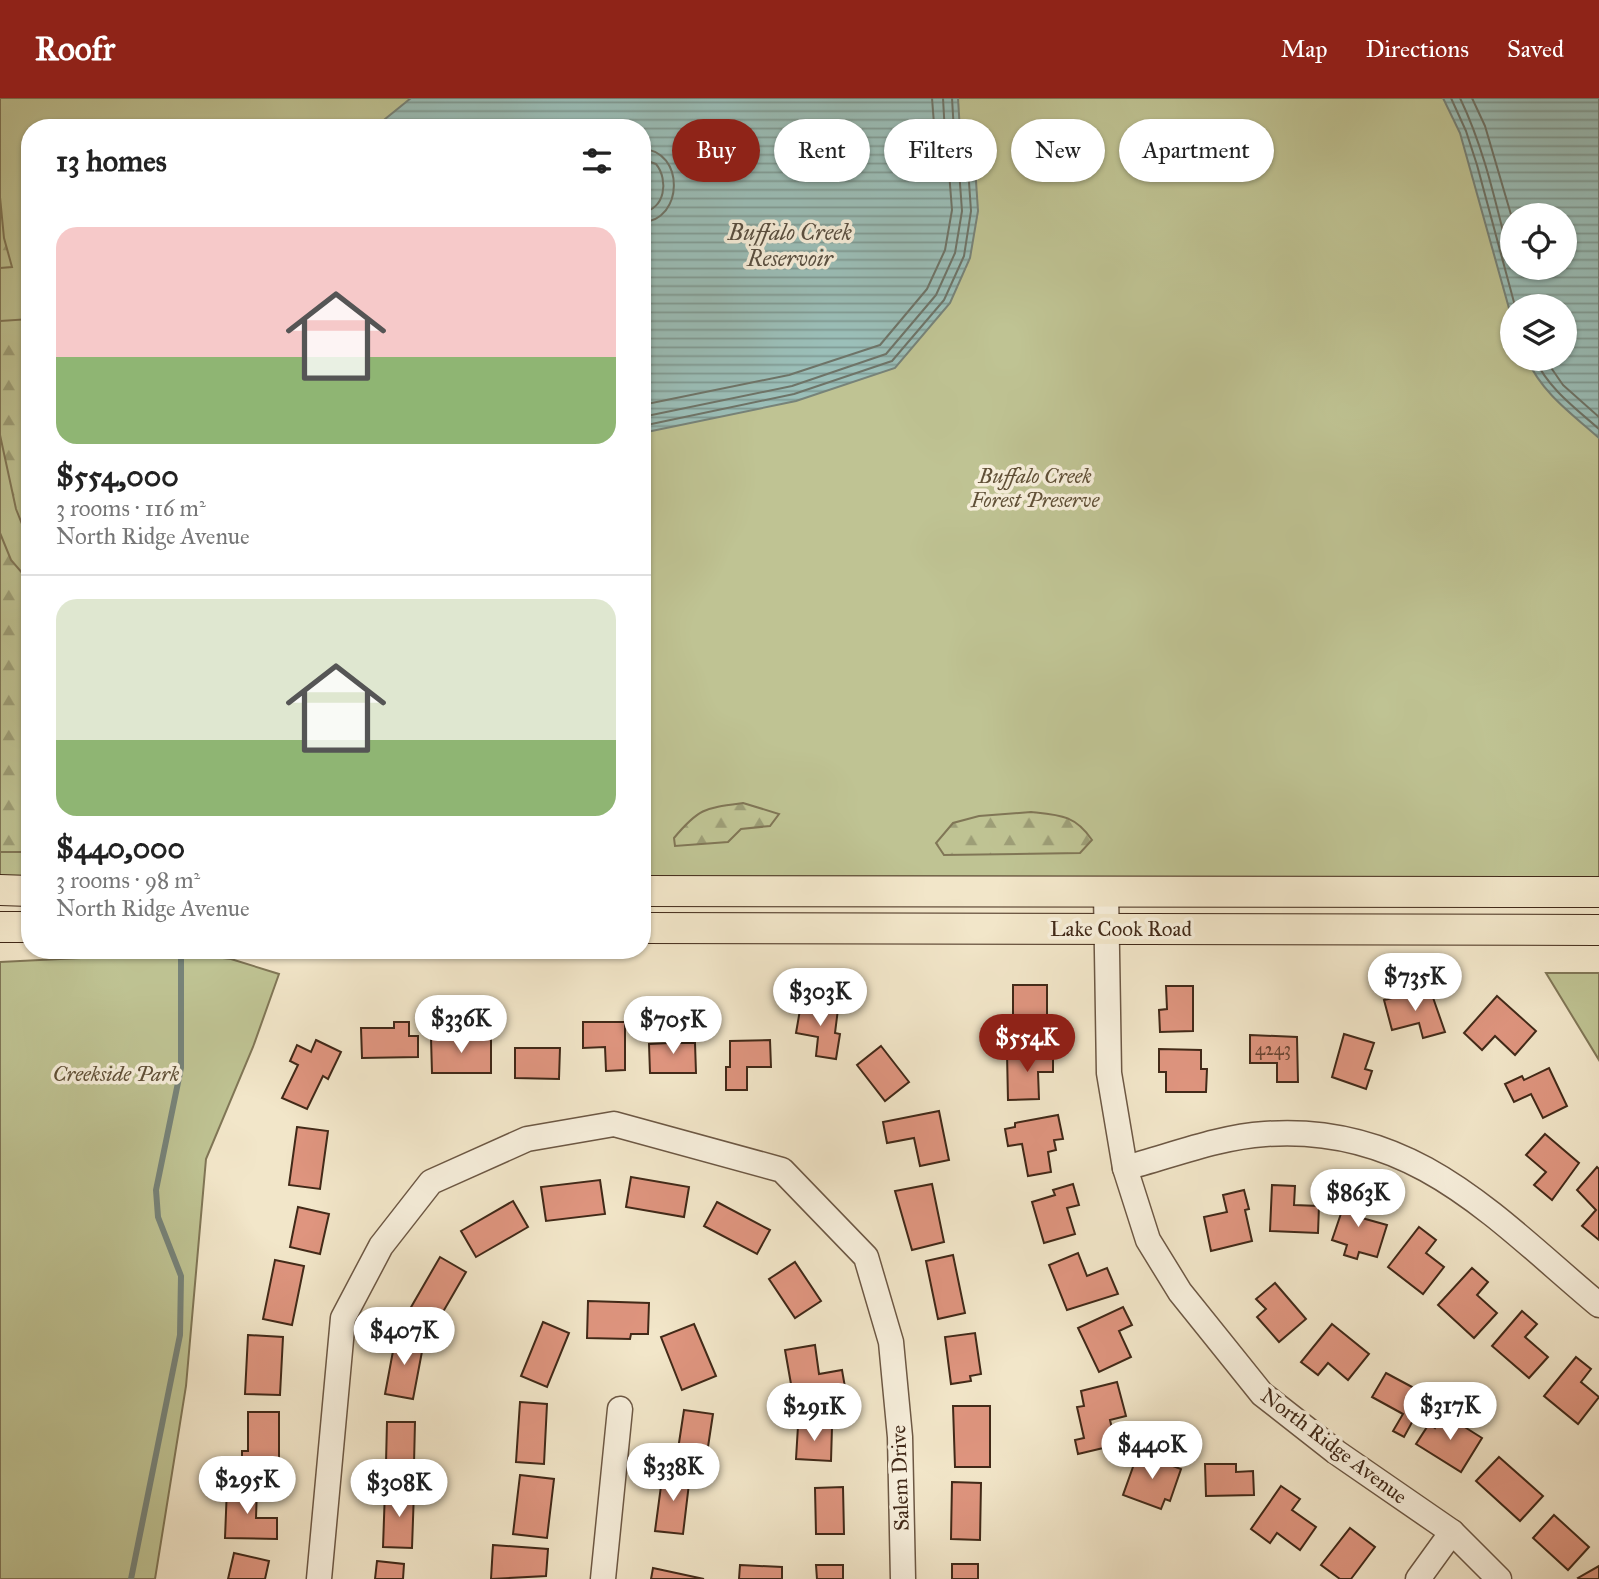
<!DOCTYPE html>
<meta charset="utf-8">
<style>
:root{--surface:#fff;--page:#f2f2f2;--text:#222;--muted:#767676;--line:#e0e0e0;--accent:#8f2418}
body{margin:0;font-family:"IM FELL Great Primer",serif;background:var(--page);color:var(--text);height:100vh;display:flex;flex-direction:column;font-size:26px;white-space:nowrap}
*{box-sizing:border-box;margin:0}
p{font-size:23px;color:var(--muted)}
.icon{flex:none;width:38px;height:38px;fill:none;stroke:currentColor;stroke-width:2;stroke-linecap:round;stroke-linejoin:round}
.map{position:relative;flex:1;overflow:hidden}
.drawer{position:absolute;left:21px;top:21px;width:630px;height:840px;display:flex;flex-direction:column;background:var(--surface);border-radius:28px;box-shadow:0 2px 5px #0004}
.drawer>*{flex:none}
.guide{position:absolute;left:672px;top:21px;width:665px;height:63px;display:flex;gap:14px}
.controls{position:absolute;left:1500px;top:105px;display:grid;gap:14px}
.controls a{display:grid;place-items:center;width:77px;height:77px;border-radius:50%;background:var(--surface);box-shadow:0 2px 5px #0004;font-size:35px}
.price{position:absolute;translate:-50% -60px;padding:0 16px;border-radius:24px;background:#fff;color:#222;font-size:23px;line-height:46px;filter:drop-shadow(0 2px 4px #0008)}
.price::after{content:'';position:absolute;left:50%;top:42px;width:21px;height:16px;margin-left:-10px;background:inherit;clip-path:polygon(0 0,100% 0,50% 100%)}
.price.current{background:var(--accent);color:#fff}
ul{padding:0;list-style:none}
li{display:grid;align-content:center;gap:14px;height:371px;padding:0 35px}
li+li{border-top:2px solid var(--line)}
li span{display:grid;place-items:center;height:217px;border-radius:21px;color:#555}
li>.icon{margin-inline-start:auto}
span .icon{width:126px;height:126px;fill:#fffc;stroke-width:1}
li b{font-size:30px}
h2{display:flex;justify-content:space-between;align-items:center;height:84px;padding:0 35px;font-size:30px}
.tag{padding:0 24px;border-radius:32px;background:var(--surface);box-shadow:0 2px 5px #0004;font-size:24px;line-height:63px}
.tag.current{background:var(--accent);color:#fff}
header{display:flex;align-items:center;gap:42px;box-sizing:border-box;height:98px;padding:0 35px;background:var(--accent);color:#fff}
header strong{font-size:33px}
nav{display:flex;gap:38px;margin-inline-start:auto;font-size:24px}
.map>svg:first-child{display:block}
</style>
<header>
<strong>Roofr</strong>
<nav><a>Map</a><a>Directions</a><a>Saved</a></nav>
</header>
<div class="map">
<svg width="1599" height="1481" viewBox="0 0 1599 1481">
<defs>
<pattern id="forest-firs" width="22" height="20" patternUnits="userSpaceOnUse" patternTransform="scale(1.75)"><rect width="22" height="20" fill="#bfc393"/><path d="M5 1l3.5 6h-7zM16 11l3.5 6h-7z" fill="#9d9e77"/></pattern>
<pattern id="water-rules" width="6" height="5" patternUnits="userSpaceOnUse" patternTransform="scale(1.75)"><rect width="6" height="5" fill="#9bbfb9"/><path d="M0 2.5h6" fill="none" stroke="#809b95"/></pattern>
</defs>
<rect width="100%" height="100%" fill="#f2e6c9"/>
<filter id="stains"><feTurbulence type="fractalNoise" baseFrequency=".00286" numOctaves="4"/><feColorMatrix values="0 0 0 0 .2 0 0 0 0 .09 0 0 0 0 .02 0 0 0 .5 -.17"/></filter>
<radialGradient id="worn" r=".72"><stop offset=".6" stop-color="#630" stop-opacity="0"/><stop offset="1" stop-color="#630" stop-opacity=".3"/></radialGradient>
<g fill="#bfc393" stroke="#807656" stroke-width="2" fill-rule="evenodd">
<path d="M0,0H1599V781L642,779V30H30V778H0ZM1512,117H1564V170H1512ZM1512,208H1564V261H1512Z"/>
<path d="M181,855L231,861L279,876L253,949L206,1061L186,1288L155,1481H0V864Z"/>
<path d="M1546,875H1599V962Z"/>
</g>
<g fill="url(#forest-firs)" stroke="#807656" stroke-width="2">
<path d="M0,99L4,140L12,169L0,170Z"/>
<path d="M30,221V446L16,411L0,337V223Z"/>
<path d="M0,435L11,462L30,484V754H0Z"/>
<path d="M743,705L779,716L770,728L741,731L728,744L675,748L674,740C699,710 705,710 743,705Z"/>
<path d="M1031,714C1060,717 1075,717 1092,742L1080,755L944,757L936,745L953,725L979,718Z"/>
</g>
<g fill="url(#water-rules)" stroke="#778379" stroke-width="2" fill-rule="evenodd">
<path d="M411,0H958L960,33L975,68L978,113L970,160L950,205L895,270L796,303L642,335V107L648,81L642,73V30H374Z"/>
<path d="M1443,0H1599V340C1572,316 1542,295 1527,261H1564V208H1512V221L1460,35ZM1512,117H1564V170H1512Z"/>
</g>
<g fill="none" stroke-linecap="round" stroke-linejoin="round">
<g stroke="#6e7468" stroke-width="2">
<path d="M1451,0L1466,33L1477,67L1515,208"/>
<path d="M1460,0C1486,54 1497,112 1512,169"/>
<path d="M1472,0L1485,28L1512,120"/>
<path d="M642,51C685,52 684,123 642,124"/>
<path d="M642,61L656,66C669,82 665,112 642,114"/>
<path d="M1535,261C1548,290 1575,310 1599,331"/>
<path d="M1545,261L1563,287L1599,319"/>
<path d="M642,307L789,277L880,247L927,191L945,152L952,112L949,74L935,39L932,0"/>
<path d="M642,319L792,288L886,256L936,197L955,155L962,113L959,72L945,36L943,0"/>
<path d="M642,328L794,296L892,263L944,202L964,158L971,113L968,70L954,34L952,0"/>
</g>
<path stroke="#778379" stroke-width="6" d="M131,1481L180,1237L181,1178L158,1119L156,1092L181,970V861"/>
</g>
<g fill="#df957f" stroke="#412918" stroke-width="2">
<path d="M1013,887H1047V920H1036V936H1013Z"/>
<path d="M1166,888H1193V933L1160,934L1159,912L1167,911Z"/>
<path d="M1430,891L1445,934L1423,940L1419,925L1392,932L1384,902Z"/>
<path d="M1497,898L1536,933L1515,957L1495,938L1482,952L1464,935Z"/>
<path d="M801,906L838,911L835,935L840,936L836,961L816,958L818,939L796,935Z"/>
<path d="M394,924H409V938H418V959L362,960L361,930H394Z"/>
<path d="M583,924H625V972L606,973L605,949L583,950Z"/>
<path d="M679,930V945H695L696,975H650L649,946L668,945V931Z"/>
<path d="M1344,936L1374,945L1365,971L1372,973L1366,991L1332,979Z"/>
<path d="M1250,937L1297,939L1298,984H1277V965H1250Z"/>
<path d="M431,940H491V975H432Z"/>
<path d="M316,942L341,954L328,981L323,978L307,1011L282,1000L298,967L290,963L297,947L311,954Z"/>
<path d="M770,942L771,969H747V992H726V969H730V943Z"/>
<path d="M881,948L909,984L885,1003L857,967Z"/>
<path d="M515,950H560L559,981L515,980Z"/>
<path d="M1159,951L1201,952V971H1207L1206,994H1166V974H1159Z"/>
<path d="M1053,954V974H1038L1039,1001L1008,1002L1007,955Z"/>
<path d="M1549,970L1567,1008L1543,1020L1531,996L1514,1004L1505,986L1522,978L1524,982Z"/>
<path d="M939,1013L949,1062L920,1068L914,1040L887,1045L883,1024Z"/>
<path d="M1058,1017L1063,1041L1054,1042L1056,1052L1048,1054L1051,1074L1028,1078L1022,1046L1008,1048L1005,1031L1015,1029V1025Z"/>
<path d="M297,1029L328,1033L320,1091L289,1087Z"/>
<path d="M1545,1036L1579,1065L1552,1102L1534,1087L1546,1074L1526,1057Z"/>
<path d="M1597,1069L1599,1071V1142L1582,1128L1596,1112L1577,1092Z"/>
<path d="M631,1079L689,1089L684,1119L626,1109Z"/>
<path d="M600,1082L605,1116L546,1123L541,1089Z"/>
<path d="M932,1086L944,1144L912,1152L895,1093Z"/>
<path d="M1073,1086L1079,1107L1067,1110L1075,1136L1044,1145L1032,1104L1055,1097L1053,1092Z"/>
<path d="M1272,1087L1295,1088L1294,1107L1319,1108L1318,1135L1270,1133Z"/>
<path d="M1244,1092L1249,1111L1245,1112L1252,1143L1211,1153L1204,1119L1227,1114L1223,1097Z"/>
<path d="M1348,1095L1369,1101L1362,1120L1387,1127L1377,1159L1359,1154L1357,1161L1344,1157L1347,1147L1332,1142Z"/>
<path d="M513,1103L528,1129L476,1159L461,1133Z"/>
<path d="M717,1104L770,1132L757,1156L704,1128Z"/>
<path d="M298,1109L329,1116L320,1156L290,1149Z"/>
<path d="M1419,1129L1436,1142L1426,1155L1444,1169L1423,1196L1388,1169Z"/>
<path d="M1078,1155L1087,1178L1107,1170L1118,1196L1067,1212L1049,1167Z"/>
<path d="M953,1157L965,1215L938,1221L926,1163Z"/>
<path d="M440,1159L466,1174L436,1226L410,1211Z"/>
<path d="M275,1162L304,1168L292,1227L263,1221Z"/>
<path d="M795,1164L821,1203L795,1220L769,1181Z"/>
<path d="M1472,1170L1488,1184L1477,1197L1497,1215L1474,1240L1438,1207Z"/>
<path d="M1275,1185L1306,1221L1279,1244L1257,1219L1266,1211L1256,1201Z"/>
<path d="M588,1203L649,1205L648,1236H631L630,1241L587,1240Z"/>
<path d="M1123,1209L1132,1227L1119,1233L1131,1259L1099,1274L1078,1230Z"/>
<path d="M1522,1213L1537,1226L1525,1239L1548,1259L1529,1280L1492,1248Z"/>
<path d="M543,1224L569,1235L547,1289L521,1278Z"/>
<path d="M694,1226L716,1278L682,1292L661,1239Z"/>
<path d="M1332,1226L1369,1256L1348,1282L1328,1265L1318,1277L1301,1264Z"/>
<path d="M975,1235L981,1276L970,1278L971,1283L951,1286L945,1239Z"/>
<path d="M248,1237L283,1239L280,1297L245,1296Z"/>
<path d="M396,1237L424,1243L413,1301L385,1296Z"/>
<path d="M815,1247L819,1276L842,1272L846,1295L794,1303L785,1252Z"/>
<path d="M1576,1259L1591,1271L1581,1284L1599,1299L1578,1326L1544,1298Z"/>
<path d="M1386,1275L1427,1297L1404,1339L1393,1333L1403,1316L1372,1299Z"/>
<path d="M1117,1284L1126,1318L1110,1322L1116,1347L1078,1356L1075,1342L1084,1340L1077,1309L1084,1308L1081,1293Z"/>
<path d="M520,1304L547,1306L544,1366L516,1364Z"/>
<path d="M953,1308H990V1369H955Z"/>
<path d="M684,1312L713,1316L706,1362L677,1358Z"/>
<path d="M248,1314H279V1374H242V1353H248Z"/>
<path d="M1444,1316L1482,1340L1461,1374L1416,1346L1429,1326L1435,1330Z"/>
<path d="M387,1324H415L414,1366L386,1365Z"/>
<path d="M798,1328L832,1329L831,1363L796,1361Z"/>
<path d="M1138,1355L1181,1371L1170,1403L1165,1401L1161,1411L1123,1397Z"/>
<path d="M1499,1359L1543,1398L1520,1423L1476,1383Z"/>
<path d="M1205,1366H1236V1374L1253,1373L1254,1397L1206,1398Z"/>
<path d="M663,1373L690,1377L683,1436L655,1433Z"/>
<path d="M520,1377L554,1381L547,1440L513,1436Z"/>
<path d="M952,1384L981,1385L980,1442L951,1441Z"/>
<path d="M1281,1388L1300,1401L1292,1412L1316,1429L1300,1452L1277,1435L1270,1445L1251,1431Z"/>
<path d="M227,1389L257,1390L256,1420H277V1441L225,1440Z"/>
<path d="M843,1389L844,1436H816L815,1390Z"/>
<path d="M385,1392L414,1393L412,1450L383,1449Z"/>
<path d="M1554,1417L1589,1449L1568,1472L1533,1440Z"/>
<path d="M1350,1430L1375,1449L1351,1481H1340L1321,1467Z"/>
<path d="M493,1447L548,1451L546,1478L491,1481Z"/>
<path d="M234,1455L269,1463L265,1481H228Z"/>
<path d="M377,1463L404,1466L403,1481H375Z"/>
<rect x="952" y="1466" width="26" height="15"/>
<path d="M740,1467L782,1469V1481H739Z"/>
<path d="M816,1467H843V1481H817Z"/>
<path d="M1599,1468V1481H1579L1578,1480Z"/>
<path d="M653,1470L704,1481H651Z"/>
</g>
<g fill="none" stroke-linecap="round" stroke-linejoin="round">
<g stroke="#6d5844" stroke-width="27">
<g id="minor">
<path d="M1106,794L1109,975L1125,1070L1148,1142L1180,1194L1262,1296L1336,1354L1452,1434L1499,1481"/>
<path d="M1125,1070C1171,1058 1218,1039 1265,1036C1413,1025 1495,1120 1599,1207"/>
<path d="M319,1481L343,1220L381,1148L431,1084L527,1041L614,1026L782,1072L866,1159L891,1244L900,1339L903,1481"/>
<path d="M603,1481L620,1311"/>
<path d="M1418,1481L1452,1434"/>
</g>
</g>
<g stroke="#412918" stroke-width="32">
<g id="major">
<path d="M0,792L30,793"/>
<path d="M642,793L1599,794"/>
<path d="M0,829H30"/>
<path d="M642,830L1599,832"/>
</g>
</g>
<use href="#minor" stroke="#f7efdc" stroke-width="24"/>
<use href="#major" stroke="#f2e6c9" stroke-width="30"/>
</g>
<g text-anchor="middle" stroke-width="7" stroke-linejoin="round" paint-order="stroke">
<g font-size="18" fill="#684432">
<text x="1273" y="957">4243</text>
</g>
<g font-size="21" font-style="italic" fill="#605037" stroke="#f7efdc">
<text x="1035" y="385">Buffalo Creek<tspan x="1035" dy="24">Forest Preserve</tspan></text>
<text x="116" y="983">Creekside Park</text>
</g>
<g font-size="21" fill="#412918" stroke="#f7efdc">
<text x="1121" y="838">Lake Cook Road</text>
<text transform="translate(1334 1348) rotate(37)" y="7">North Ridge Avenue</text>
<text transform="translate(900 1380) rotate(-92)" y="7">Salem Drive</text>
</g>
<g font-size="23" font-style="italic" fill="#584e40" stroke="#f7efdc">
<text x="790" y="142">Buffalo Creek<tspan x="790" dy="26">Reservoir</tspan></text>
</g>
</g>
<rect width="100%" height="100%" filter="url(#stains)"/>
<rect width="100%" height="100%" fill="url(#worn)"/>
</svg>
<div class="controls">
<a><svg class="icon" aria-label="locate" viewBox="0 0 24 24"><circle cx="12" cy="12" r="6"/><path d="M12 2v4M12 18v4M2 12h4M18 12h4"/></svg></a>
<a><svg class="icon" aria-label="layers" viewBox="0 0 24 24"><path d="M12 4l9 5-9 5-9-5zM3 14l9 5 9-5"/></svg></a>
</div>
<b class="price" style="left:1415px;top:915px">$735K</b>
<b class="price" style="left:820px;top:930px">$303K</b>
<b class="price" style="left:461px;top:957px">$336K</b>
<b class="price" style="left:673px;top:958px">$705K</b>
<b class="price current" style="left:1027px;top:976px">$554K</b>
<b class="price" style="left:1358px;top:1131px">$863K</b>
<b class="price" style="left:404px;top:1269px">$407K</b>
<b class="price" style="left:1450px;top:1344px">$317K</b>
<b class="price" style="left:814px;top:1345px">$291K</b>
<b class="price" style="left:1152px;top:1383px">$440K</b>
<b class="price" style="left:673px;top:1405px">$338K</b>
<b class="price" style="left:247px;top:1418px">$295K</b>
<b class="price" style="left:399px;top:1421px">$308K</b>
<div class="guide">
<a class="tag current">Buy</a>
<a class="tag">Rent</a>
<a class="tag">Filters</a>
<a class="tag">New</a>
<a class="tag">Apartment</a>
</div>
<section class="drawer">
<h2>13 homes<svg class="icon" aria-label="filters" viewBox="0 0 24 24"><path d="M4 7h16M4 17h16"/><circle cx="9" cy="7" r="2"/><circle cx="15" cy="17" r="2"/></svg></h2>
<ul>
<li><span style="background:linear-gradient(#f6c9c9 60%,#8fb573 0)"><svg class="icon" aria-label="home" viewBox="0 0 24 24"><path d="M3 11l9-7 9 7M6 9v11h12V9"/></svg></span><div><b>$554,000</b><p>3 rooms · 116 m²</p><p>North Ridge Avenue</p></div></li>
<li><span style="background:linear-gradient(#dfe7d0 65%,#8fb573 0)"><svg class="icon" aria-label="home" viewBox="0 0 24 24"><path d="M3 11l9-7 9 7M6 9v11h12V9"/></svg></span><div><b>$440,000</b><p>3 rooms · 98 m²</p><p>North Ridge Avenue</p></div></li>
</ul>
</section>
</div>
